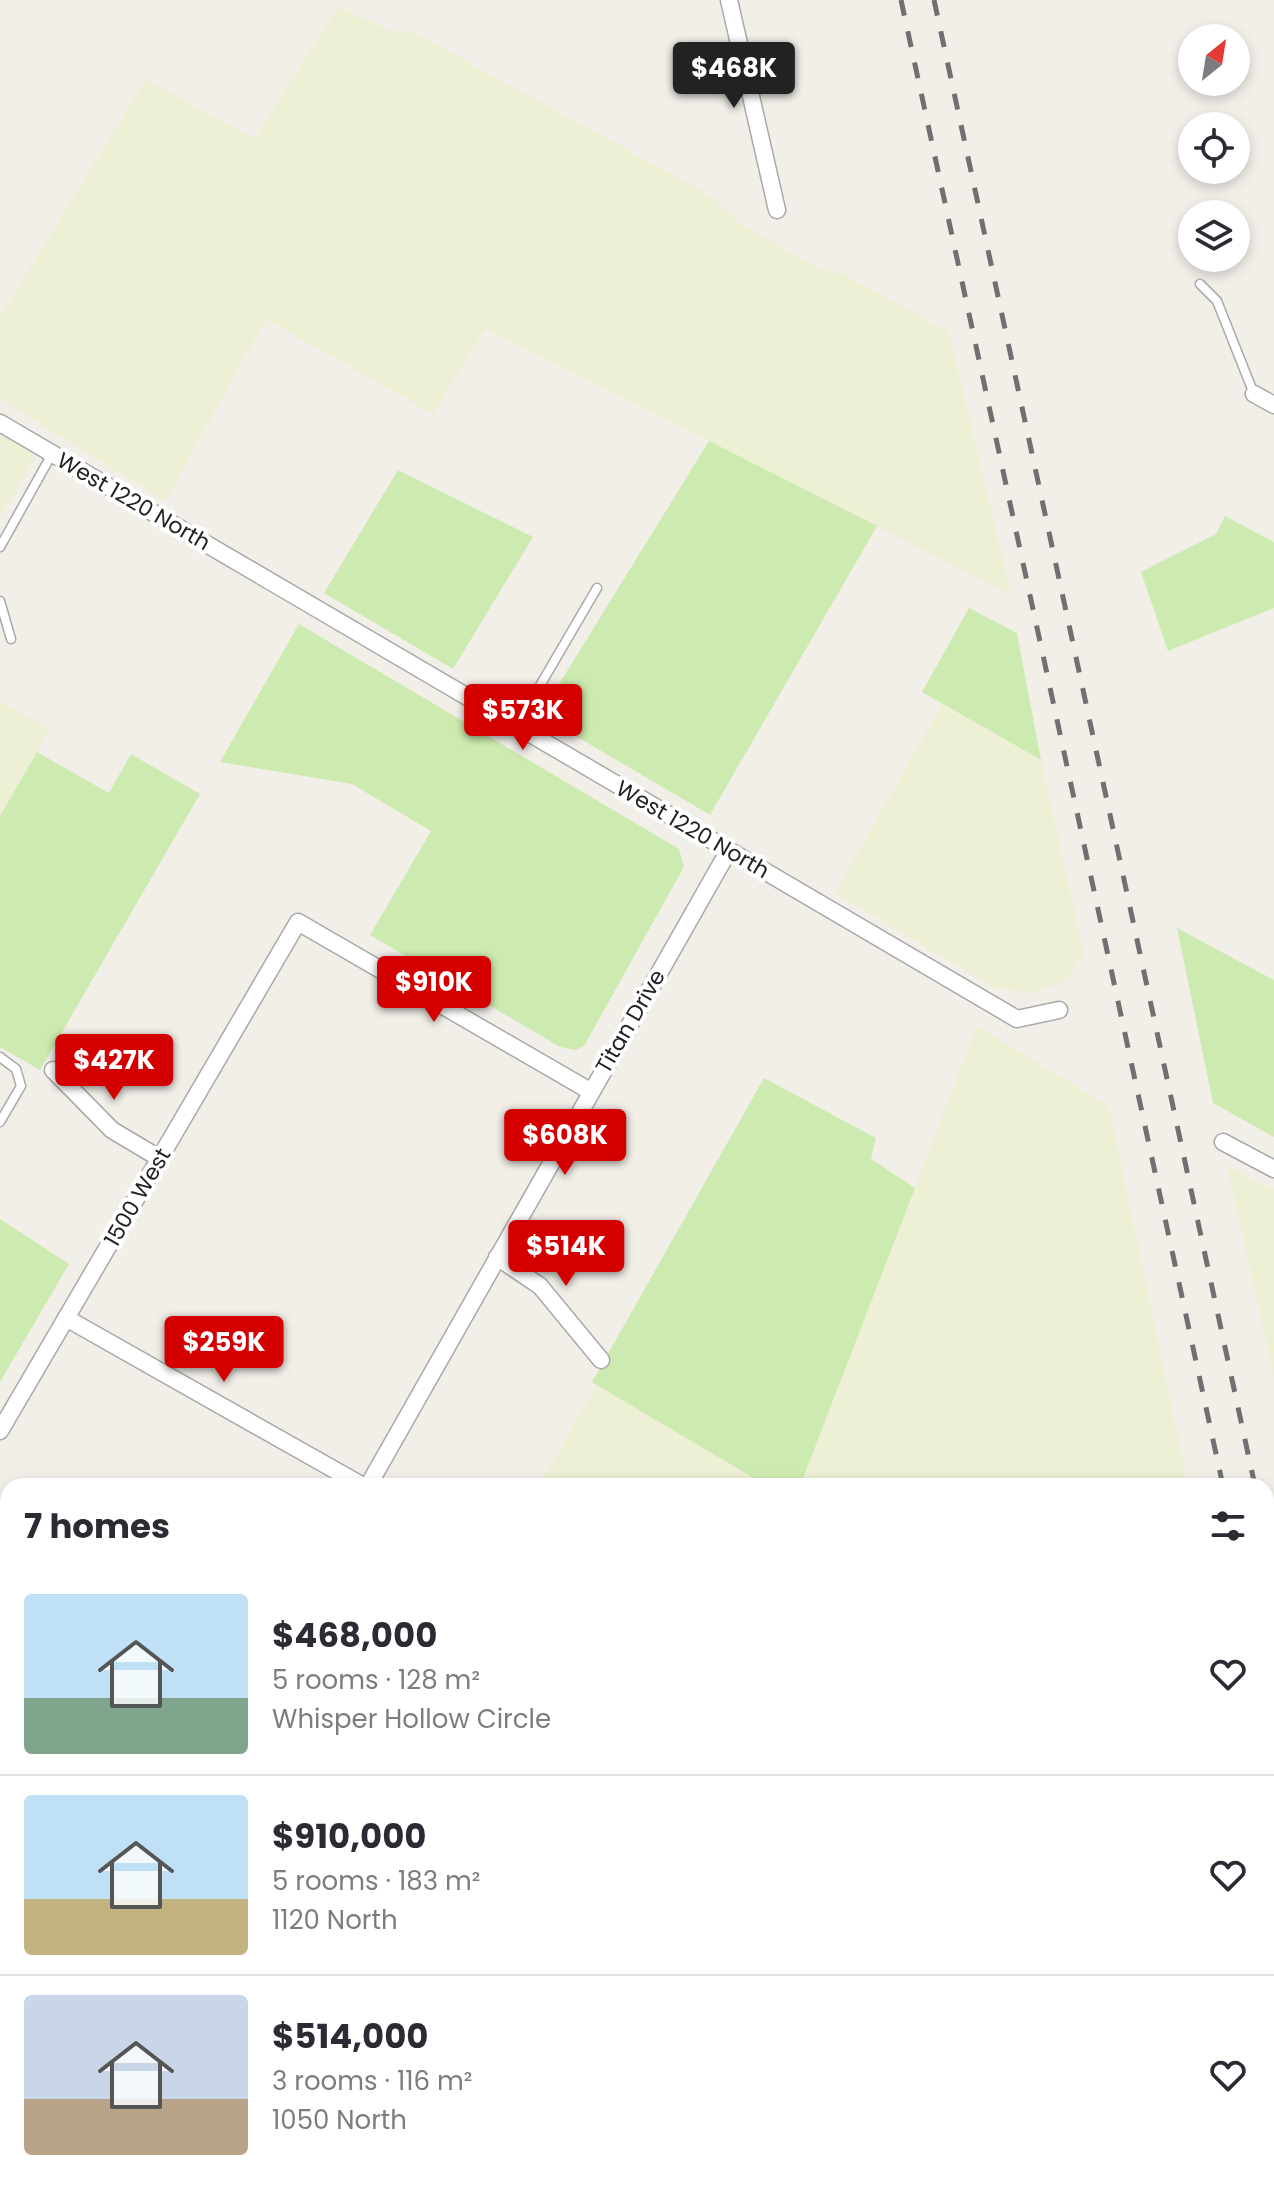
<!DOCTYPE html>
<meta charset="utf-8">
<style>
:root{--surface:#fff;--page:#f7f7f7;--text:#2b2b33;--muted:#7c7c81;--line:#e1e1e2;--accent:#d40000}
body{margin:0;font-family:Poppins,sans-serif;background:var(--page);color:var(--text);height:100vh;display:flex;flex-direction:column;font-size:30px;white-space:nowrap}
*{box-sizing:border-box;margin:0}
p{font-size:26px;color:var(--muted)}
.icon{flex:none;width:44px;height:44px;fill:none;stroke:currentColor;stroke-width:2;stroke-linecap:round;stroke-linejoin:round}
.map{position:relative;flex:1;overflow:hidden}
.sheet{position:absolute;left:0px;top:1478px;width:1274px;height:712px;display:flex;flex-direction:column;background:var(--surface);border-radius:24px 24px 0 0;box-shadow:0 4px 12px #0003}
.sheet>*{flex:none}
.needle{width:52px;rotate:30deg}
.tools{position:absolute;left:1178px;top:24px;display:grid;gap:16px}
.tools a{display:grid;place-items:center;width:72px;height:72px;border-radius:50%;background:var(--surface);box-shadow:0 4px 12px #0003;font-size:40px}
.price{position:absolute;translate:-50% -68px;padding:0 18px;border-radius:8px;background:var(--accent);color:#fff;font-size:26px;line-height:52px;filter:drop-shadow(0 2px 4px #0008)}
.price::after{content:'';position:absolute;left:50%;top:48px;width:24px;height:18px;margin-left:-12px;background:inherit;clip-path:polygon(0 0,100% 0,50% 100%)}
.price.on{background:#222;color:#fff}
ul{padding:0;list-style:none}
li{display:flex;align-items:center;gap:24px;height:200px;padding:0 24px}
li+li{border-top:2px solid var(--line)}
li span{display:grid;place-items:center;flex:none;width:224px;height:160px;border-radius:8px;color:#555}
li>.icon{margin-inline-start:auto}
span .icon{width:96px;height:96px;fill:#fffc;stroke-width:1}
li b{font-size:34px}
h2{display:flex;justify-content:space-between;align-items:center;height:96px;padding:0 24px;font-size:34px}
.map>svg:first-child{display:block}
</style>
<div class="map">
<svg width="1274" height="2190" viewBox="0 0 1274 2190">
<rect width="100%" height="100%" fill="#f2efe9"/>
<path fill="#d0d0d0" d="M321,2182H754L749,2190H316Z"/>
<g fill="#eef0d5">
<path d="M339,6L390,31L415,33L706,193L741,224L819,269L842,273L949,332L1011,594L485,329L433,414L266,319L165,501L0,399V317L146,79L254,139Z"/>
<path d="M0,434L36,456L0,517Z"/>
<path d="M0,701L49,729L0,816Z"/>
<path d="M942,704L1041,760L1084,955L1065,981L1033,993L993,987L835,893Z"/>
<path d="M977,1026L1109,1106L1188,1486H800Z"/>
<path d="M1227,1165L1274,1190V1378Z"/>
<path d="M597,1384L767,1486H539Z"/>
</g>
<g fill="#cdebb0">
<path d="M709,441L877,526L710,815L540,715Z"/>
<path d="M398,470L533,537L453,669L324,593Z"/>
<path d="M1225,516L1274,542V608L1168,651L1141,572L1216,534Z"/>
<path d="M969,608L1017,633L1041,760L922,692Z"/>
<path d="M299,624L679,849L684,867L584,1046L576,1050L560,1047L370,935L431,831L352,784L220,762Z"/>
<path d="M37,752L109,793L131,754L200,794L40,1070L0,1047V816Z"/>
<path d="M1177,928L1274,980V1137L1213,1103Z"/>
<path d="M764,1078L876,1138L871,1159L915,1188L800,1486H767L592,1382Z"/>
<path d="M0,1219L69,1264L0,1382Z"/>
<path d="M1266,1736L1274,1773V1945L1266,1931Z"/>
<path d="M1274,1964V2190H1190V2182H1266V1979Z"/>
<path d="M458,2182H613L608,2190H454Z"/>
</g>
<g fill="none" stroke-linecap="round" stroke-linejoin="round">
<g stroke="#a9a9a9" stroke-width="11">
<g id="lane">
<path d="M1200,284L1217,301L1254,394"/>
<path d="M0,547L52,454"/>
<path d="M0,601L11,639"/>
<path d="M517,725L597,588"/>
<path d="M0,1057L16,1069L21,1086L0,1122"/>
</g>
</g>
<g stroke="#a9a9a9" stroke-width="19">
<g id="street">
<path d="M729,0L777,210"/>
<path d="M1254,394L1274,405"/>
<path d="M0,423L1017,1019L1059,1010"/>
<path d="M53,1070L112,1130L159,1158"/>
<path d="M1223,1142L1274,1169"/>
<path d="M497,1257L540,1286L601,1360"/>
<path d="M66,1318L363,1486"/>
<path d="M0,1431L298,922L590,1091"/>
<path d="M368,1486L729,850"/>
<path d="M0,1704L8,1709"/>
<path d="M0,2144L8,2148"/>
<path d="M66,2182L80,2190"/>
<path d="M828,2182L842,2190"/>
<path d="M137,2190L141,2182"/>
</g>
</g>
<use href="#lane" stroke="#fff" stroke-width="8"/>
<use href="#street" stroke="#fff" stroke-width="16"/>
<g stroke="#707070" stroke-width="5" stroke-dasharray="16 16" stroke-linecap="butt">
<path d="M901,0L1223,1486"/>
<path d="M934,0L1255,1486"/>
<path d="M1266,1535L1274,1572"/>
<path d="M1266,1686L1274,1723"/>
</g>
</g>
<g text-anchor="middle" stroke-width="8" stroke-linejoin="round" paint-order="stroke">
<g font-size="22" fill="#222" stroke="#fff">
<text transform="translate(134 501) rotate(30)" y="8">West 1220 North</text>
<text transform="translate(693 829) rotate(30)" y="8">West 1220 North</text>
<text transform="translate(630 1021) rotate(-60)" y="8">Titan Drive</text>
<text transform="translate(137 1197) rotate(-60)" y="8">1500 West</text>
</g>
</g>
</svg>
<div class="tools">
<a><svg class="needle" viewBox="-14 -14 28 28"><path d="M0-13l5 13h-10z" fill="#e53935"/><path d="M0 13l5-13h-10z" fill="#7c7c81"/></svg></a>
<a><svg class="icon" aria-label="locate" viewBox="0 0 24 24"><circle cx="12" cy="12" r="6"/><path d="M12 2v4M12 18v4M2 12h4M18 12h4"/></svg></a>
<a><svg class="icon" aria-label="layers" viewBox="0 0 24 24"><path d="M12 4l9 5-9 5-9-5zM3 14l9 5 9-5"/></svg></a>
</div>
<b class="price on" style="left:734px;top:110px">$468K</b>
<b class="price" style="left:523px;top:752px">$573K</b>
<b class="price" style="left:434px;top:1024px">$910K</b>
<b class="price" style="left:114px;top:1102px">$427K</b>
<b class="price" style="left:565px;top:1177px">$608K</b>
<b class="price" style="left:566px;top:1288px">$514K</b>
<b class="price" style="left:224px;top:1384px">$259K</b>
<section class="sheet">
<h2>7 homes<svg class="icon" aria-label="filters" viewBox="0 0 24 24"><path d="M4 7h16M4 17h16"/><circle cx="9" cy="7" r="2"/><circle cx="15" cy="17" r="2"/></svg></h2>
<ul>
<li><span style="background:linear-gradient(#bfe0f5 65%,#7fa58c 0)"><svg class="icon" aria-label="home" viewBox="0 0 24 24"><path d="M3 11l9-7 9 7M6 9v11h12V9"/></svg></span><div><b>$468,000</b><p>5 rooms · 128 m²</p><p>Whisper Hollow Circle</p></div><svg class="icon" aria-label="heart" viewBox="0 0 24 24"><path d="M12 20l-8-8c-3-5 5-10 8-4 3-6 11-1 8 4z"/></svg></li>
<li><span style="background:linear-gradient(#bfe0f5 65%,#c2b280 0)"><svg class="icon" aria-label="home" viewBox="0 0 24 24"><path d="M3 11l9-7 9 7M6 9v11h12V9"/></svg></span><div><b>$910,000</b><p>5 rooms · 183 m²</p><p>1120 North</p></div><svg class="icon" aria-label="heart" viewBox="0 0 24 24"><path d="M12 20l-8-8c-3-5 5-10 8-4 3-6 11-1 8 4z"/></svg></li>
<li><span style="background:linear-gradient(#c9d6e8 65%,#b9a48a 0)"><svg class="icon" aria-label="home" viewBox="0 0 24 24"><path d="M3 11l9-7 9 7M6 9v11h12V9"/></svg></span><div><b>$514,000</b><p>3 rooms · 116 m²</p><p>1050 North</p></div><svg class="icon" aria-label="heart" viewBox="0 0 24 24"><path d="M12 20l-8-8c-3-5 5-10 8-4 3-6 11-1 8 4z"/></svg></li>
</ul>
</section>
</div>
